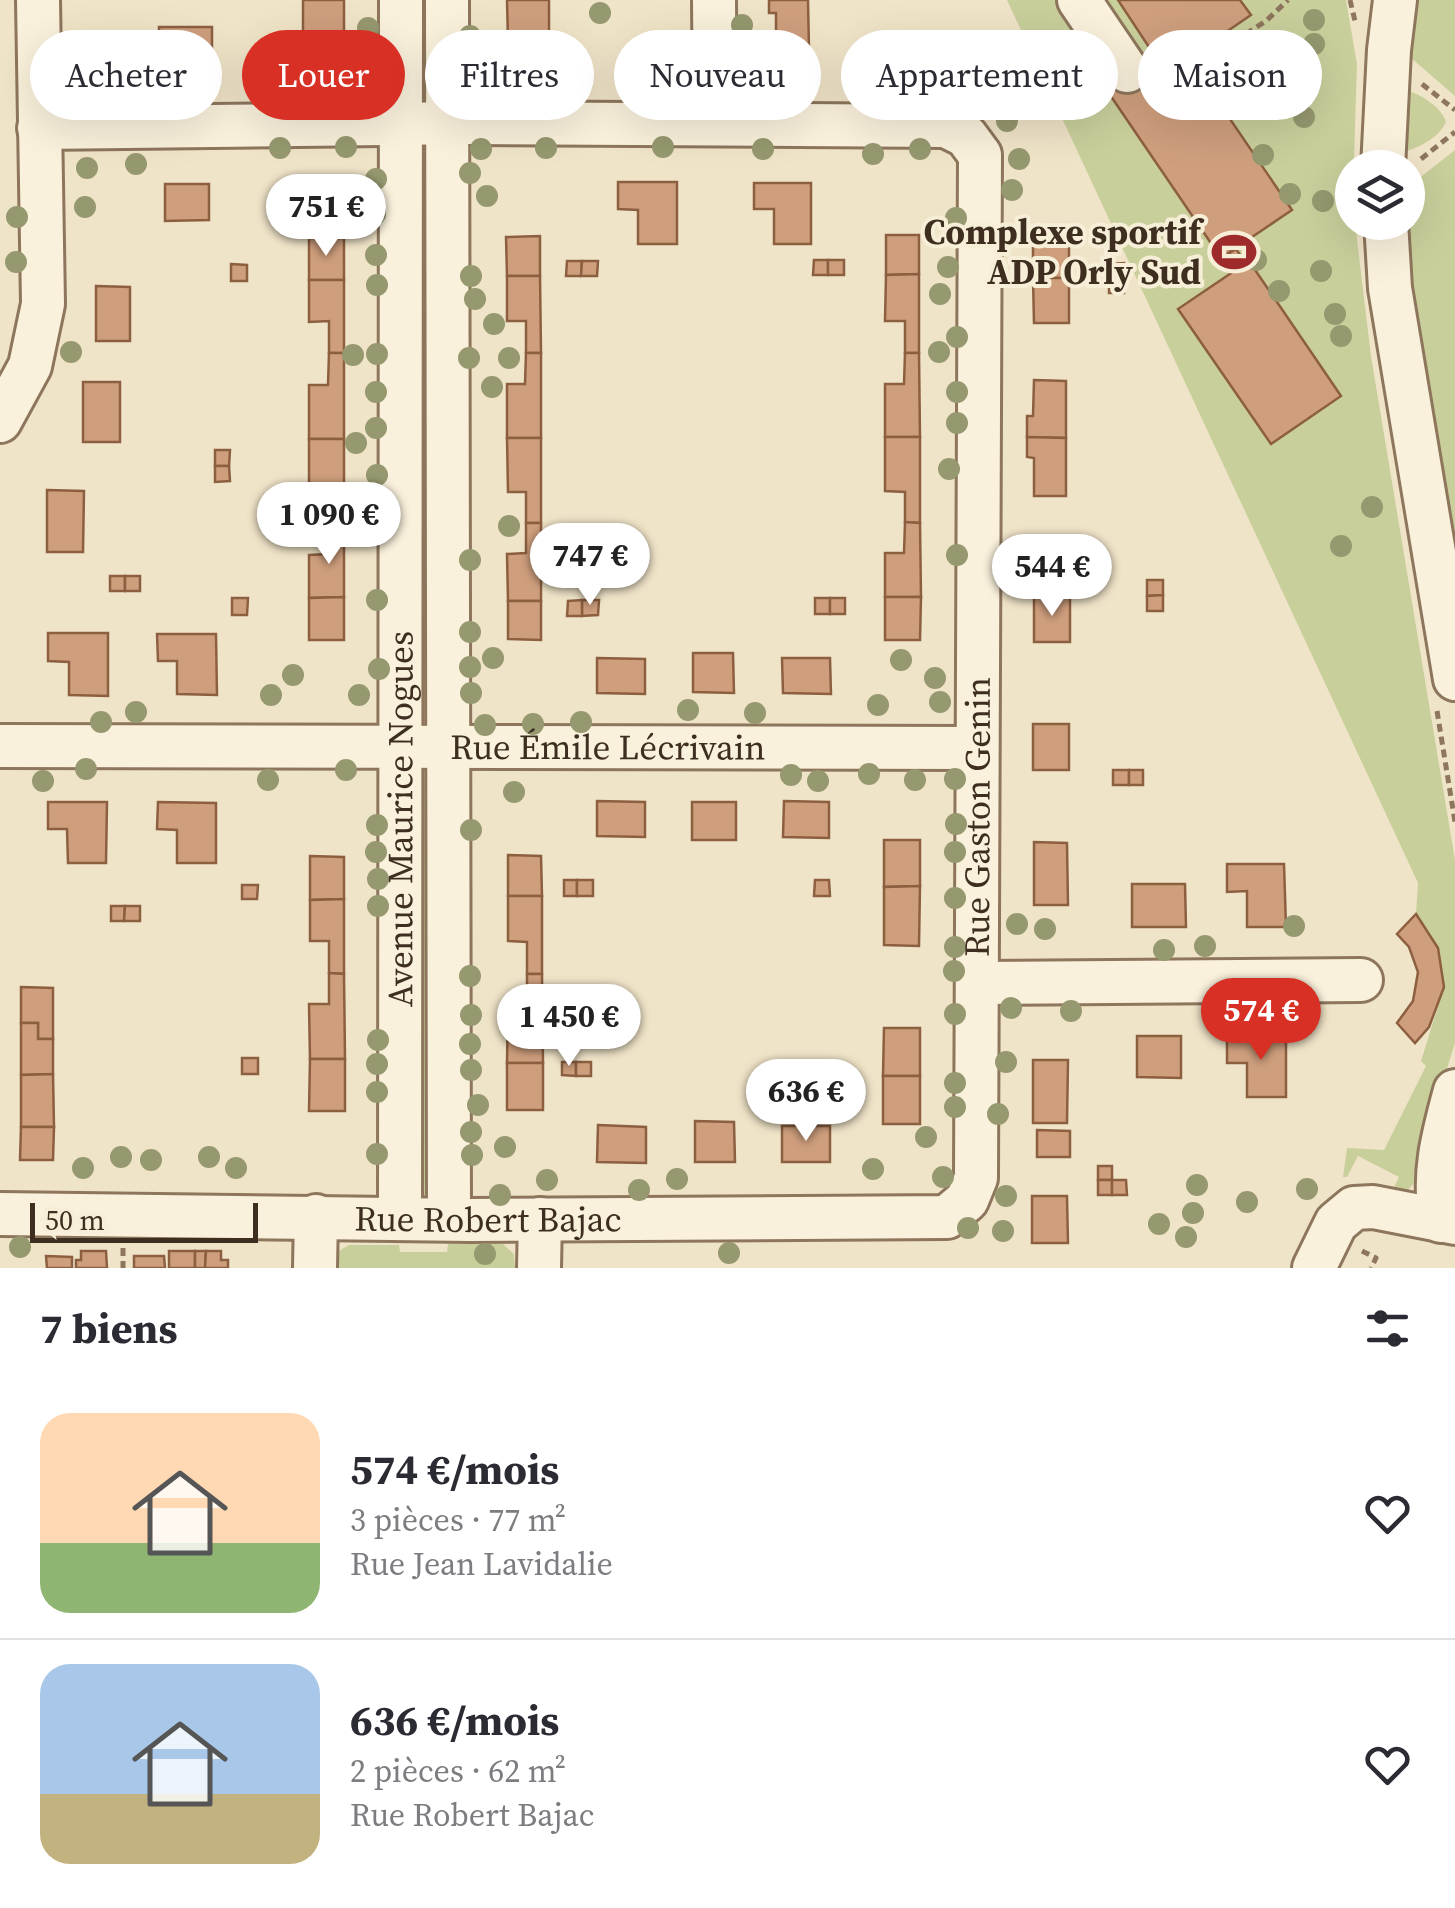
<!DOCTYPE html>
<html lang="fr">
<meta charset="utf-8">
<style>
:root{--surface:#fff;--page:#f7f7f7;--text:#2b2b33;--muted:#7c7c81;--line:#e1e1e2;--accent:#d93025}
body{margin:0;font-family:"Source Serif 4",serif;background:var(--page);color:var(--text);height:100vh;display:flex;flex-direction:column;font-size:38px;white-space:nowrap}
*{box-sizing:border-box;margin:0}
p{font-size:32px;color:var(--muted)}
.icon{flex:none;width:55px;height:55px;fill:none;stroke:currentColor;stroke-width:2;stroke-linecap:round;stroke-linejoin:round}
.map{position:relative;height:1268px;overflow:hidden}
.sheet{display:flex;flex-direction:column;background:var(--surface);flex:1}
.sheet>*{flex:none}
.hud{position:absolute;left:30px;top:30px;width:1395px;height:90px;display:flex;gap:20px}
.tools{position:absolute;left:1335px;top:150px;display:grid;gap:20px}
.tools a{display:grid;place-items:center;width:90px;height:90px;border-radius:50%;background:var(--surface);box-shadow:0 10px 40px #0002;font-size:50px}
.scale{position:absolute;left:30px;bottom:25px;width:228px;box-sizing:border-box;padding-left:10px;border:5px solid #3d2e20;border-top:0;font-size:28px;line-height:35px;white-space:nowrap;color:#3d2e20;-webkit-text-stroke:8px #f7eed8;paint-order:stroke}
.price{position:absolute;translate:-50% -85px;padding:0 22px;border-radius:35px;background:#fff;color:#222;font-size:32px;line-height:65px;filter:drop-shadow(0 2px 5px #0008)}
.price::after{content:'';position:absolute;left:50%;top:60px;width:30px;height:22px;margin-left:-15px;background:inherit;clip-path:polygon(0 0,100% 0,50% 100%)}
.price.selected{background:var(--accent);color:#fff}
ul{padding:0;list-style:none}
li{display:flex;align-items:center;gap:30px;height:250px;padding:0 40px}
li+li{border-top:2px solid var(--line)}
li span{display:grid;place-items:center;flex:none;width:280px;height:200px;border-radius:30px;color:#555}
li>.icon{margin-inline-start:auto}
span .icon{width:120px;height:120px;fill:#fffc;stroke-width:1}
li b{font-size:42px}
h2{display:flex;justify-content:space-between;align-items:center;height:120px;padding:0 40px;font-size:42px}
.pill{padding:0 35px;border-radius:45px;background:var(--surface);box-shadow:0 10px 40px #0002;font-size:35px;line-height:90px}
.pill.selected{background:var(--accent);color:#fff}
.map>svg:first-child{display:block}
</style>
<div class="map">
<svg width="1455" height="1268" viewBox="0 0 1455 1268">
<rect width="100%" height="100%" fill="#f0e4c8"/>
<g fill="#c9cf9b">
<path d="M1007,0H1346L1357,64L1352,222L1355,223L1371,356L1455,860V1043L1432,1116L1421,1176L1401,1197L1389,1198L1399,1177L1358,1156L1347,1177H1343L1347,1148L1384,1150L1426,1066L1421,1061L1444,987L1438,948L1416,914L1418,883Z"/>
<path d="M1409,0H1455V96L1403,51Z"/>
<path d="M1401,89C1418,92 1441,106 1446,122C1439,139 1415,149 1398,154Z"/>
<path d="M1455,150V589L1400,223L1408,222V195L1418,179Z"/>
<path d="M424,155L430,156L431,709L419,708L417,157Z"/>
<path d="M425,779L431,780L429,1194L425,1196L419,1194L418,781Z"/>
<path d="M448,1244H503L514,1254L515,1268H337V1252L349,1245H399L400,1252H447Z"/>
</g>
<g fill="#cf9f7d" stroke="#8d5f41" stroke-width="2.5">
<rect x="303" y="0" width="41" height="42"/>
<path d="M507,0H549V41H508Z"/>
<path d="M769,0H808L809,49H776V13H769Z"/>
<path d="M1118,0H1240L1251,15L1166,73Z"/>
<path d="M159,27H212V70L159,69Z"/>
<path d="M897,34H962L961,70L898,69Z"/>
<path d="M1185,61L1197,77L1187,83L1175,67Z"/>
<path d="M1141,65L1163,97L1200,75L1292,210L1221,258L1106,89Z"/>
<path d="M618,182H677V244H638V210L618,209Z"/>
<path d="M754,183H811V244H774V209H754Z"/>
<path d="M165,184H209V220L165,221Z"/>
<path d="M1033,234L1069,235V278H1033Z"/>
<path d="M886,235H919V274L886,275Z"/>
<path d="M540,236V276H507L506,237Z"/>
<rect x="309" y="238" width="35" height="42"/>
<path d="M1236,249L1246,263L1235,270L1225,256Z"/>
<path d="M814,260H828V275H813Z"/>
<rect x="828" y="260" width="16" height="15"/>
<path d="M567,261H582L581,276H566Z"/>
<path d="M582,261H598L597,276H581Z"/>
<path d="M1249,261L1341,396L1271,444L1178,309Z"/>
<path d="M1124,263V278H1109V264Z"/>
<path d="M231,264L247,265V281H231Z"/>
<path d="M919,274V353H905V321H885L886,275Z"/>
<path d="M507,276H540L541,353H526V321H507Z"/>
<path d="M1033,278H1069V323H1034Z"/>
<rect x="1109" y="278" width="15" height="15"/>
<path d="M309,280H344V353H329V321L309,322Z"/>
<path d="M96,286L130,287V341H96Z"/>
<path d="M329,353H344V439H309V385H328Z"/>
<path d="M526,353H541V438H507V384H525Z"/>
<path d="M905,353H919L920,437H885V384H904Z"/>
<path d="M1034,380L1066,381V438L1027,437V416H1033Z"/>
<rect x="83" y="382" width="37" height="60"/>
<path d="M885,437H920V523L905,522V492L885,491Z"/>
<path d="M1027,437L1066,438V496H1034V458L1027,457Z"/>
<path d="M507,438H541V523H526V492H508Z"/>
<path d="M309,439H344V523H329V492L309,491Z"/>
<path d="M215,450H230L229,466H215Z"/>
<path d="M215,466H229L230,481L215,482Z"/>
<path d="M47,490L84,491L83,552H47Z"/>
<path d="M905,522L920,523L921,597H885V553H904Z"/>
<path d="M329,523H344V597L309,598V555L329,554Z"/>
<path d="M526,523H541V601H508L507,554L526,553Z"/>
<rect x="1034" y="553" width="36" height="43"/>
<rect x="110" y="576" width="15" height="15"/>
<rect x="125" y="576" width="15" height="15"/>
<path d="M1147,580H1163V595L1147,596Z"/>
<path d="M1163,595V611H1147V596Z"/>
<rect x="1034" y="596" width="36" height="46"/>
<path d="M344,597V640H309V598Z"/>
<path d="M885,597H921L920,640H885Z"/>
<path d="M232,598H248L247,615H232Z"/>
<rect x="815" y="598" width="15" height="16"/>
<rect x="830" y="598" width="15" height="16"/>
<path d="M582,600H599L598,615L582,616Z"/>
<path d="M582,600V616H567L568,601Z"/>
<path d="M508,601H541V640L508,639Z"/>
<path d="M48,633H108V696L69,695V662L48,661Z"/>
<path d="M157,634H216L217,695L177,694V661H158Z"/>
<path d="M693,653H733L734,693L693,692Z"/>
<path d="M597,658L645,659V694L597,693Z"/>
<path d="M782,658H830L831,694L783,693Z"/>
<rect x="1033" y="724" width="36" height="46"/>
<rect x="1113" y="770" width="16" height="15"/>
<rect x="1129" y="770" width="14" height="15"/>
<path d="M597,801L645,802V837L597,836Z"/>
<path d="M784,801L829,802V838L783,837Z"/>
<path d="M48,802H107L106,863H68L67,829H48Z"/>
<path d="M158,802L216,803V863H177V830L157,829Z"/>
<rect x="692" y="802" width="44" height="38"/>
<path d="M884,840H920V886L884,887Z"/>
<path d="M1034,842L1067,843L1068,905H1034Z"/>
<path d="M508,855L541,856L542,896H508Z"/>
<path d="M310,856L344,857V899L310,900Z"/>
<path d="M1227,864H1284L1286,927H1247V891L1227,892Z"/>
<rect x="564" y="880" width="13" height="16"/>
<rect x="577" y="880" width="16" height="16"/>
<path d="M815,880H829L830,896H814Z"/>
<path d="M1132,884H1185L1186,927H1132Z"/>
<path d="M242,885H258L257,899H242Z"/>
<path d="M920,886L919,946L884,945V887Z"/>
<path d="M508,896H542V974H527V942L508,941Z"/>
<path d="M344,899V974L329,973V941H310V900Z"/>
<path d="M111,906H125L124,921H111Z"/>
<path d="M125,906H140V921H124Z"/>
<path d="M1416,914L1438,948L1444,987L1429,1027L1415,1043L1397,1023L1413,1001L1418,972L1409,947L1397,934Z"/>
<path d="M329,973L344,974L345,1059H310L309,1004H329Z"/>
<path d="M527,974H542L543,1063H507L508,1004H527Z"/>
<path d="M21,987L53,988V1039H38V1023H21Z"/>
<path d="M21,1023H38V1039H53V1074L21,1075Z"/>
<path d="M884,1028H920V1076H883Z"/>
<path d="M1137,1036H1181V1078L1137,1077Z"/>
<path d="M1227,1036H1286V1097H1247V1063H1227Z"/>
<rect x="242" y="1058" width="16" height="16"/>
<path d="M310,1059H345V1111H309Z"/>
<path d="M1033,1060H1068L1067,1123H1033Z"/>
<rect x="814" y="1061" width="15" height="15"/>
<path d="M562,1062H576V1076L562,1075Z"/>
<rect x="576" y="1062" width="15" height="14"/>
<rect x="507" y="1063" width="36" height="47"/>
<path d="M53,1074L54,1127H21V1075Z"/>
<rect x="883" y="1076" width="37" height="48"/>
<path d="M695,1121L734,1122L735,1162H695Z"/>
<path d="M598,1125L646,1127V1163L597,1162Z"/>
<rect x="782" y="1126" width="48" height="36"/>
<path d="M21,1127H54L53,1160H20Z"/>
<path d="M1037,1130L1070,1131V1157H1037Z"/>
<rect x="1098" y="1166" width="14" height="14"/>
<rect x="1098" y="1180" width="14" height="15"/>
<path d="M1112,1180H1126L1127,1195H1112Z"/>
<path d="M1032,1196H1067L1068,1243H1032Z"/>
<path d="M81,1251H106L107,1268H76V1260H81Z"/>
<rect x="169" y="1251" width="26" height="17"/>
<path d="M195,1251H206L205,1268H195Z"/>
<path d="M206,1251H221V1260H228V1268H205Z"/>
<path d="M46,1256L72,1257V1268H47Z"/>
<path d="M134,1256H164L165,1268H134Z"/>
</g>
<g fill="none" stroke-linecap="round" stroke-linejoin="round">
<g stroke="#8d765c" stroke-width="48">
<g id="minor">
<path d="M447,0L449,1219"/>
<path d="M714,0L715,123"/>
<path d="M1079,0L1127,71"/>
<path d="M1383,168L1389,50L1395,0"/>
<path d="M1386,222L1390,288L1455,679"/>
<path d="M0,421L30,366L43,304L38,0"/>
<path id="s1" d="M0,746L975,748"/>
<path d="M977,983L1361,980"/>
<path id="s2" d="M0,1214L470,1220L947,1217L967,1200L976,1178L980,155L966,136L946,126L472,123L39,128"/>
<path id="s3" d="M400,1219L401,0"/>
<path d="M1441,1221C1432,1175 1443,1135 1455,1091"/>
<path d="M315,1268L316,1216"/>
<path d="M539,1268L540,1219"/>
<path d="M1314,1268L1336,1223L1354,1208L1373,1207L1455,1223"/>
</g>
</g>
<g stroke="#8d765c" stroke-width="5" stroke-dasharray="8 5" stroke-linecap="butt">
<path d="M1350,0L1355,21"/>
<path d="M1191,69L1266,21L1288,0"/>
<path d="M1422,84L1455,110"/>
<path d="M1421,159L1455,132"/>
<path d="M1437,711L1455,822"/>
<path d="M123,1248V1268"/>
<path d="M1362,1251L1376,1258L1371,1268"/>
</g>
<use href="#minor" stroke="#faf1dc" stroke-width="42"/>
</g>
<g fill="#96986f">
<circle cx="600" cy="13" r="11"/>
<circle cx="1314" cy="20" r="11"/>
<circle cx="742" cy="25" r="11"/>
<circle cx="368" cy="28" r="11"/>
<circle cx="470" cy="36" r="11"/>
<circle cx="1314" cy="44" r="11"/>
<circle cx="672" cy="46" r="11"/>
<circle cx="378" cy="53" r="11"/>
<circle cx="1294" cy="66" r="11"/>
<circle cx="469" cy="70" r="11"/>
<circle cx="1245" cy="73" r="11"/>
<circle cx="878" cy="75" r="11"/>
<circle cx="322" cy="85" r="11"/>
<circle cx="681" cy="85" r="11"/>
<circle cx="509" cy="89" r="11"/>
<circle cx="636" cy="90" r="11"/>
<circle cx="1293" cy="93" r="11"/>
<circle cx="748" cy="97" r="11"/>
<circle cx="982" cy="100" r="11"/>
<circle cx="1304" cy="117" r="11"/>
<circle cx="1007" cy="121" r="11"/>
<circle cx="346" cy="147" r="11"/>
<circle cx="663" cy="147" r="11"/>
<circle cx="280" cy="148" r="11"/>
<circle cx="546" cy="148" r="11"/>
<circle cx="481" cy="149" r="11"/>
<circle cx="763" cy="149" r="11"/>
<circle cx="920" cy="149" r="11"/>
<circle cx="873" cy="154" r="11"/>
<circle cx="1263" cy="155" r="11"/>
<circle cx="1019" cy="159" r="11"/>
<circle cx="136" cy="164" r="11"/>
<circle cx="87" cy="168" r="11"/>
<circle cx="470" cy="173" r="11"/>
<circle cx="376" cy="179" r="11"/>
<circle cx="1012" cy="190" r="11"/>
<circle cx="1290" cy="194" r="11"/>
<circle cx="487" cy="196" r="11"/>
<circle cx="1323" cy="201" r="11"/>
<circle cx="85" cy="207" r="11"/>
<circle cx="375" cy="214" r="11"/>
<circle cx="17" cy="217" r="11"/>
<circle cx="956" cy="218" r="11"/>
<circle cx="376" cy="255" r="11"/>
<circle cx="1256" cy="260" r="11"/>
<circle cx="16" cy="262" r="11"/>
<circle cx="948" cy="267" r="11"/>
<circle cx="1321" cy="271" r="11"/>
<circle cx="471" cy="276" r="11"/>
<circle cx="377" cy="285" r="11"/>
<circle cx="1279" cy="291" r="11"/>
<circle cx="940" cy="294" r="11"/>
<circle cx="475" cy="299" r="11"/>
<circle cx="1335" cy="314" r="11"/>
<circle cx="494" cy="324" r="11"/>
<circle cx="1341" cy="336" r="11"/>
<circle cx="957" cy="337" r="11"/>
<circle cx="71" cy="352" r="11"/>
<circle cx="939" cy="352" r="11"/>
<circle cx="377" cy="354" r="11"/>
<circle cx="353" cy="355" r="11"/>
<circle cx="469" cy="358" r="11"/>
<circle cx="509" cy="358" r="11"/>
<circle cx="492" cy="387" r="11"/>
<circle cx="376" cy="392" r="11"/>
<circle cx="957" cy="392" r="11"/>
<circle cx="957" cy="423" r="11"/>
<circle cx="376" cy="428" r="11"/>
<circle cx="356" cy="443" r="11"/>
<circle cx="949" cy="469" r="11"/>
<circle cx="377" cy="475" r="11"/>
<circle cx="1372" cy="507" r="11"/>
<circle cx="354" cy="508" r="11"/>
<circle cx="376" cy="521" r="11"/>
<circle cx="509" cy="526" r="11"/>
<circle cx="1341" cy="546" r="11"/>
<circle cx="957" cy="555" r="11"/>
<circle cx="470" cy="560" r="11"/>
<circle cx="377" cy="600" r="11"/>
<circle cx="470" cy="632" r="11"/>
<circle cx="493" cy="658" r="11"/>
<circle cx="901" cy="660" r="11"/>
<circle cx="470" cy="667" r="11"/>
<circle cx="379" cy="669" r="11"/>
<circle cx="293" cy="675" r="11"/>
<circle cx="935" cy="678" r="11"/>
<circle cx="471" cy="693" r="11"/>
<circle cx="271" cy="695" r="11"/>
<circle cx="359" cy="695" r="11"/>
<circle cx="940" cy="702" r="11"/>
<circle cx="878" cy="705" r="11"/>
<circle cx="688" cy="710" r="11"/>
<circle cx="136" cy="712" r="11"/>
<circle cx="755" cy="713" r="11"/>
<circle cx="101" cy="722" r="11"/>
<circle cx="581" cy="722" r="11"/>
<circle cx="533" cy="724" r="11"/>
<circle cx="485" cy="725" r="11"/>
<circle cx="86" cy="769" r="11"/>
<circle cx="346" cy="770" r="11"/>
<circle cx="869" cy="774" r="11"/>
<circle cx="791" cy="775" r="11"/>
<circle cx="955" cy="779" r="11"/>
<circle cx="268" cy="780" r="11"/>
<circle cx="915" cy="780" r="11"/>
<circle cx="43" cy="781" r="11"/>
<circle cx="818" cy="781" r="11"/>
<circle cx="514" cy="792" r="11"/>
<circle cx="956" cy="824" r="11"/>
<circle cx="377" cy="825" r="11"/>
<circle cx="471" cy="830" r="11"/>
<circle cx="376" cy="852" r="11"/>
<circle cx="955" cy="852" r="11"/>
<circle cx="378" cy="879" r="11"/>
<circle cx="955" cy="898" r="11"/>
<circle cx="378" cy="906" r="11"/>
<circle cx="1017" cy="924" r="11"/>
<circle cx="1294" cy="926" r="11"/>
<circle cx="1045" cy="929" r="11"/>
<circle cx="1205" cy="946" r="11"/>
<circle cx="955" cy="947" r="11"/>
<circle cx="1164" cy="950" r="11"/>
<circle cx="954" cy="971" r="11"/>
<circle cx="470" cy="976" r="11"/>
<circle cx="1011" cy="1008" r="11"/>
<circle cx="1071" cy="1011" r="11"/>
<circle cx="955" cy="1014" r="11"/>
<circle cx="471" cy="1015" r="11"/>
<circle cx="378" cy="1040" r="11"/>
<circle cx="470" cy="1044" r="11"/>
<circle cx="1006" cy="1062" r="11"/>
<circle cx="377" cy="1064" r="11"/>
<circle cx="471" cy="1070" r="11"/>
<circle cx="955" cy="1083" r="11"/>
<circle cx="377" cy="1092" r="11"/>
<circle cx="478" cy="1105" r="11"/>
<circle cx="955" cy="1107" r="11"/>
<circle cx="998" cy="1114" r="11"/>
<circle cx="471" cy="1132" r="11"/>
<circle cx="926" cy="1137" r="11"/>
<circle cx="505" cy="1147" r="11"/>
<circle cx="377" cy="1154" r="11"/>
<circle cx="472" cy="1155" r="11"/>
<circle cx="121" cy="1157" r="11"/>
<circle cx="209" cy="1157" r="11"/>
<circle cx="151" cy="1160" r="11"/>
<circle cx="83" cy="1168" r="11"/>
<circle cx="236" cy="1168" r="11"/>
<circle cx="873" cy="1169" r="11"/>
<circle cx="943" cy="1177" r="11"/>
<circle cx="677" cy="1179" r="11"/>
<circle cx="547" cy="1180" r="11"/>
<circle cx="1197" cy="1185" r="11"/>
<circle cx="1307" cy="1189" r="11"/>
<circle cx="639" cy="1190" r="11"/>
<circle cx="500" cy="1195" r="11"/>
<circle cx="1006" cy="1196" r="11"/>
<circle cx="1247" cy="1202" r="11"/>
<circle cx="1193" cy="1213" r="11"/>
<circle cx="1159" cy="1224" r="11"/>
<circle cx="968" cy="1228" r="11"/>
<circle cx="1003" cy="1231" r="11"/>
<circle cx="1186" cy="1237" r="11"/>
<circle cx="20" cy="1247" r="11"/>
<circle cx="729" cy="1253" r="11"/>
<circle cx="485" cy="1254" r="11"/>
</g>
<defs>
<g id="stadium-bare" transform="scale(3.45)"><path d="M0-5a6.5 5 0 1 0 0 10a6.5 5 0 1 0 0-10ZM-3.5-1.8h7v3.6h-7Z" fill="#9e2a2b" stroke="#f7eed8" stroke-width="2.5" paint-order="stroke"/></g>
</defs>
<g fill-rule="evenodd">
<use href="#stadium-bare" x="1234" y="252"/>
</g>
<g text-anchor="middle" stroke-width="8" stroke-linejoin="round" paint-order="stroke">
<g font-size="35" font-weight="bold" fill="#3d2e20" stroke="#f7eed8" text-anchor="end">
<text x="1201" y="244">Complexe sportif<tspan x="1201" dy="40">ADP Orly Sud</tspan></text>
</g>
<g font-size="35" fill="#3d2e20" stroke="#f7eed8">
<text dy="12" stroke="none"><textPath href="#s1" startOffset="608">Rue Émile Lécrivain</textPath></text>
<text dy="12" stroke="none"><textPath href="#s2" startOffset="1358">Rue Gaston Genin</textPath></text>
<text dy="12" stroke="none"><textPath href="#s3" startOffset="400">Avenue Maurice Nogues</textPath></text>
<text dy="12" stroke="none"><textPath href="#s2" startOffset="488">Rue Robert Bajac</textPath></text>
</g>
</g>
</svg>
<div class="tools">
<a><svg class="icon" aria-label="layers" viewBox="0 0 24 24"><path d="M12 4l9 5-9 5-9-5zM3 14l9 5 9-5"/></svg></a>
</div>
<div class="scale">50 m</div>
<b class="price" style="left:326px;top:259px">751 €</b>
<b class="price" style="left:329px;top:567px">1 090 €</b>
<b class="price" style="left:590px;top:608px">747 €</b>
<b class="price" style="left:1052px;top:619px">544 €</b>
<b class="price selected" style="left:1261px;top:1063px">574 €</b>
<b class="price" style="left:569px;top:1069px">1 450 €</b>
<b class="price" style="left:806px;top:1144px">636 €</b>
<div class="hud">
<a class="pill">Acheter</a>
<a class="pill selected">Louer</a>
<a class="pill">Filtres</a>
<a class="pill">Nouveau</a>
<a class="pill">Appartement</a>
<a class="pill">Maison</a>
</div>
</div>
<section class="sheet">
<h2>7 biens<svg class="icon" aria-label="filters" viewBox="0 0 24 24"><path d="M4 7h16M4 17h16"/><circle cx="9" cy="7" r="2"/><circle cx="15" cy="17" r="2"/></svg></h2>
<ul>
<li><span style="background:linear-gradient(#ffd9b3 65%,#8fb573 0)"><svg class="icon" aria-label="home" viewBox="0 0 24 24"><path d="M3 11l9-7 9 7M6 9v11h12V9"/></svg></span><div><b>574 €/mois</b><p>3 pièces · 77 m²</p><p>Rue Jean Lavidalie</p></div><svg class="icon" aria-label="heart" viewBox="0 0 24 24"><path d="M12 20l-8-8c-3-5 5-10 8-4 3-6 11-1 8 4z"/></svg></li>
<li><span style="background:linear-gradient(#a9c7e8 65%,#c2b280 0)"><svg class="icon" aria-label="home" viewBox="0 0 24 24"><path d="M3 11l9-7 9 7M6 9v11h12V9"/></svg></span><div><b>636 €/mois</b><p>2 pièces · 62 m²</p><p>Rue Robert Bajac</p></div><svg class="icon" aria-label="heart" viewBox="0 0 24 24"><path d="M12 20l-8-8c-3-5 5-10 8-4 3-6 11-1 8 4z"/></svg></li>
</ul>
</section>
